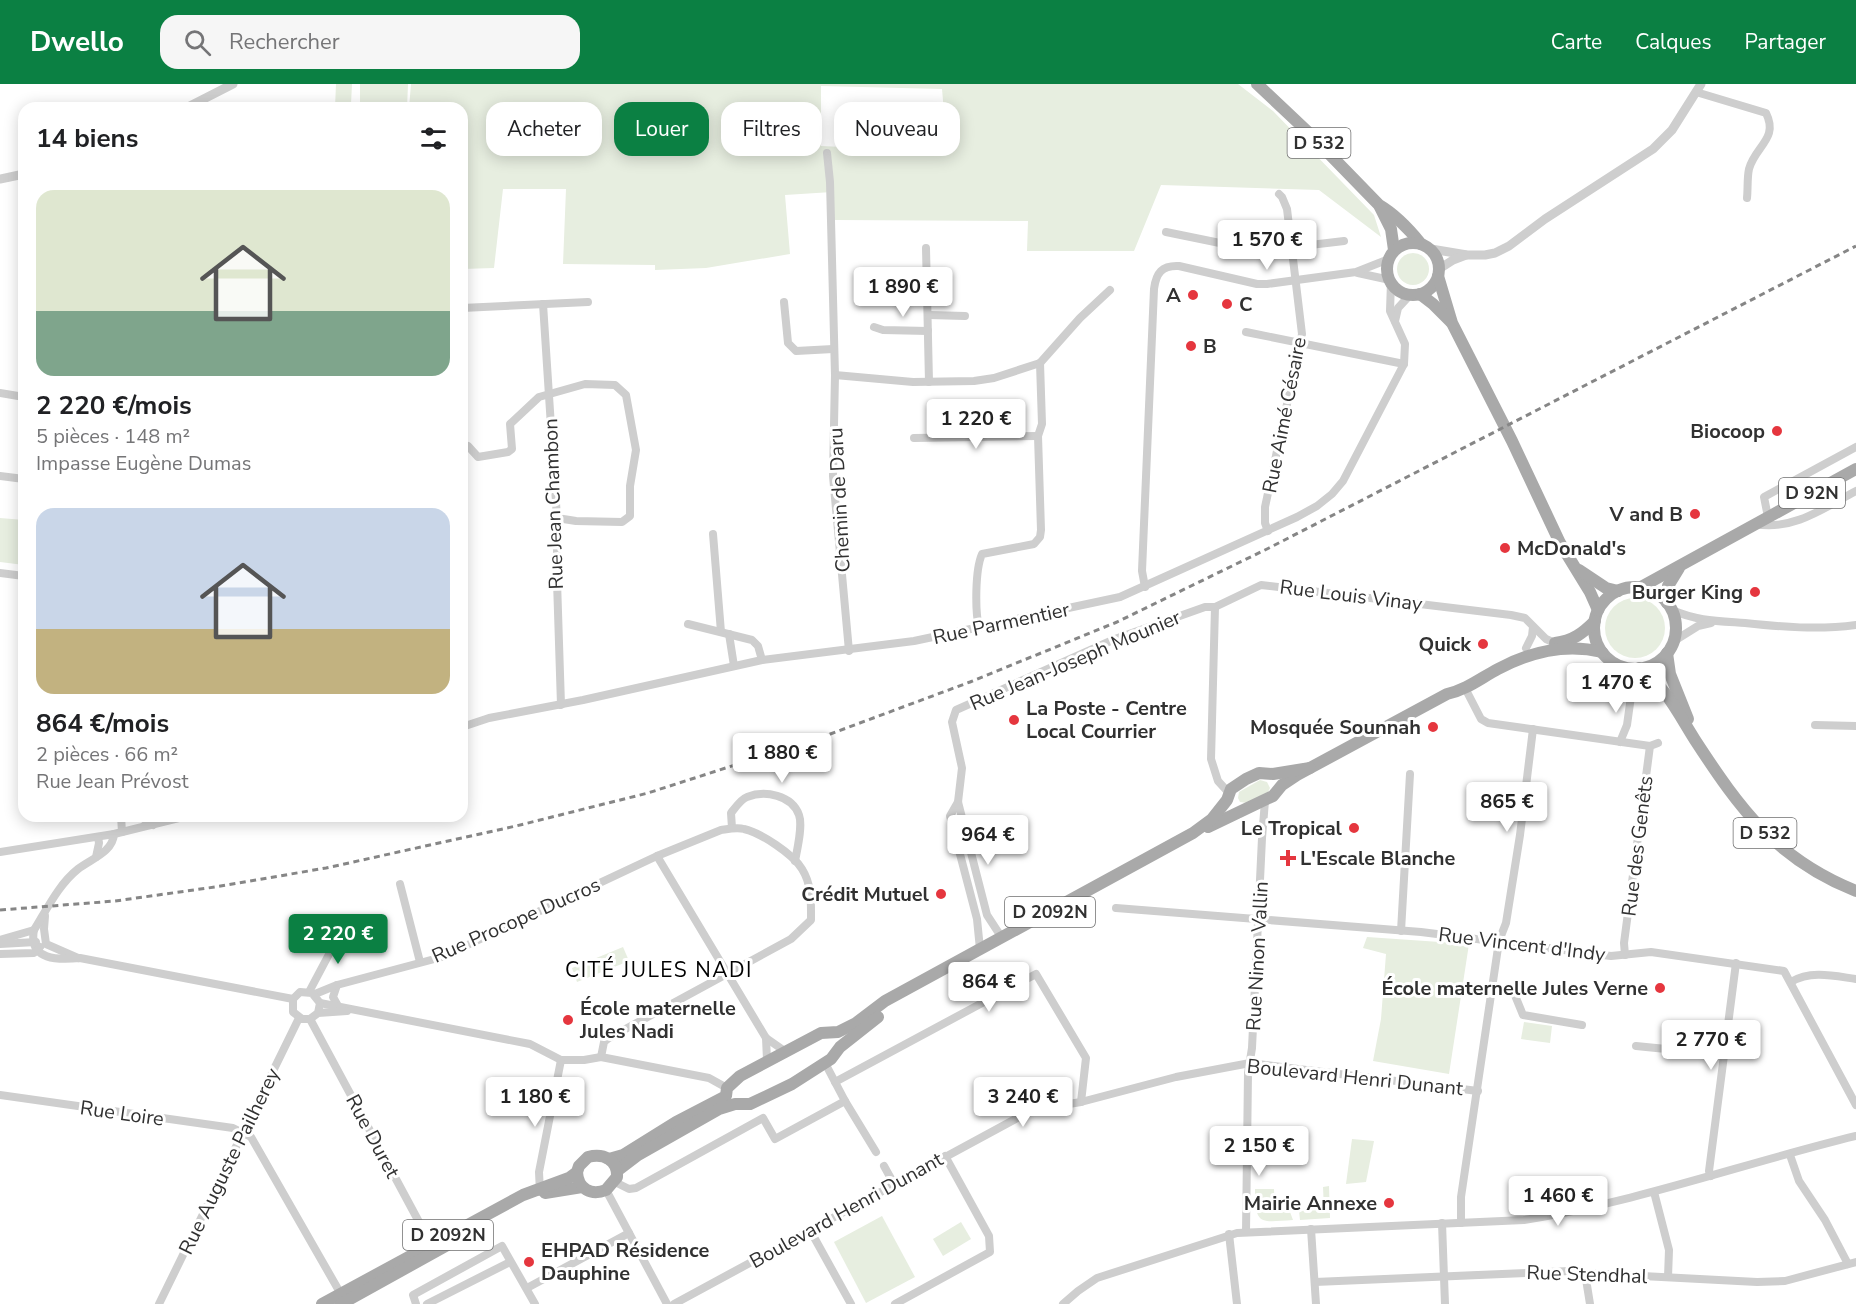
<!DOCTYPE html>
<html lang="fr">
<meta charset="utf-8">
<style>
:root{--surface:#fff;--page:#f6f6f6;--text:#202124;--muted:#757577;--accent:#0b8043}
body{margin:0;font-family:"Nunito Sans",sans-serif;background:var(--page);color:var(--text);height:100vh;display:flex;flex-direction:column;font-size:22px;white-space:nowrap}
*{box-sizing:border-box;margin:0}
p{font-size:20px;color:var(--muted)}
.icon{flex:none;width:33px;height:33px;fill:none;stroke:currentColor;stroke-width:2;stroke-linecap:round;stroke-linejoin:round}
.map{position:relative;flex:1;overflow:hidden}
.sheet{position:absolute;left:18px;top:18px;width:450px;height:720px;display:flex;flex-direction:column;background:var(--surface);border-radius:18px;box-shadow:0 3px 15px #0003}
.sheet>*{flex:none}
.hud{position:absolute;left:486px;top:18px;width:570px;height:54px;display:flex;gap:12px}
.price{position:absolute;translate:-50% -51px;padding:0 14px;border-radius:6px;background:#fff;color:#222;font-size:20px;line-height:39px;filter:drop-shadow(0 2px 3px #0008)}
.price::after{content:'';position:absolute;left:50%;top:36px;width:18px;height:14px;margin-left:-9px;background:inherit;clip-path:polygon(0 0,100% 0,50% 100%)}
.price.selected{background:var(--accent);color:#fff}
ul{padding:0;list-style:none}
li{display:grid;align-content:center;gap:12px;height:318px;padding:0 18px}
li span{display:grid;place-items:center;height:186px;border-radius:18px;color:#555}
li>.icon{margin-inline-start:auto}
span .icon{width:108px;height:108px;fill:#fffc;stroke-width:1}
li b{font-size:26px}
h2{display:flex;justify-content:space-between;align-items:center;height:72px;padding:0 18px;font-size:26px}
.chip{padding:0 21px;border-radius:18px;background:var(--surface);box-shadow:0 3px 15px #0003;font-size:21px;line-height:54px}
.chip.selected{background:var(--accent);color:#fff}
header{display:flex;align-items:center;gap:36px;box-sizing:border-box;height:84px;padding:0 30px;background:var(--accent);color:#fff}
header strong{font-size:28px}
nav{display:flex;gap:33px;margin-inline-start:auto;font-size:21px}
.search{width:420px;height:54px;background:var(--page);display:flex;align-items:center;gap:15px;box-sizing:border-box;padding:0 21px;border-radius:18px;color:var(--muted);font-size:22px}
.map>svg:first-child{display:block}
</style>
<header>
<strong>Dwello</strong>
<div class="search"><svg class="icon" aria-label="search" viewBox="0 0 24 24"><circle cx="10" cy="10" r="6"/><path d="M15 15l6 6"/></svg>Rechercher</div>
<nav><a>Carte</a><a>Calques</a><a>Partager</a></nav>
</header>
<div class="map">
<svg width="1856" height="1220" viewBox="0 0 1856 1220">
<rect width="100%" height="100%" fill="#fff"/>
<g fill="#e7eee0" fill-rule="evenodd">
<path d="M336,0H352L351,20L347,24H335Z"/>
<path d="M360,0H408L407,24H389L363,19L360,18Z"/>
<path d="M411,0H1238L1273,27L1374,131L1381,153L1319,106L1161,101L1134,167H1027L1028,137L834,136L832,108L785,111L790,170L706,184L655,186V181L563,180L566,105H503L494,184L462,185V24H409ZM821,2L942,5L946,51L936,57L929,67L821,62Z"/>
<circle cx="1413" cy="185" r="16"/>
<path d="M0,434L24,436V481L0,478Z"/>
<circle cx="1635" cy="544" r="30"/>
<path d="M1260,696L1267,698L1270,704L1268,708L1247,719L1240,718L1238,714L1239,708Z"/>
<path d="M1367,853L1469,860L1449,990L1373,977L1381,935L1386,870L1363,864Z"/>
<path d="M623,863L629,877L577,898L572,884Z"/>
<path d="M1524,938L1552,942L1550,959L1521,955Z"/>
<path d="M1352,1055L1374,1057L1366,1098L1346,1100Z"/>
<path d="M1329,1102L1330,1134L1300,1136L1299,1127L1324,1126L1323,1103Z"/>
<path d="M1255,1105H1274L1275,1128H1290L1293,1136C1260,1138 1255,1142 1255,1105Z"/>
<path d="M882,1132L915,1193L866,1219L834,1158Z"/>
<path d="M961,1138L971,1155L943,1172L933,1155Z"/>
</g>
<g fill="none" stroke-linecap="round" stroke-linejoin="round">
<g stroke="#cecece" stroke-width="8">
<path d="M1696,8L1766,29C1779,55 1755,62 1749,85C1747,94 1748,105 1747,114"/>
<path d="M827,69L830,98L835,291L833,392L849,567"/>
<path d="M1166,148L1259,167L1344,157"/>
<path d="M926,164L929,298"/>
<path d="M1358,189L1390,196"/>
<path d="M784,218L788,259L796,267L833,265"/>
<path d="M543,220L557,434V497L561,621"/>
<path d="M462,224L588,218"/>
<path d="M929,231L965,232"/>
<path d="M1395,237L1398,224L1410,211"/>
<path d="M874,243L883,246L928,247"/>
<path d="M1246,248L1404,280"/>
<path d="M835,291L913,298L974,297L994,294L1040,279L1080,234L1110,206"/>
<path d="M0,309L24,313"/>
<path d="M914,354L1038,352"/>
<path d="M468,362L478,373L508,368L512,365L510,340L539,313L585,300L615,301L626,311L636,366L630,402V432L622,438L576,437L557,434"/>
<path d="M0,392L24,395"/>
<path d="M1768,433L1764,413L1856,363"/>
<path d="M1755,440C1793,447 1824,424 1856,407"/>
<path d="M1268,447L1265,439V423L1302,250L1287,125L1282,113L1279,110"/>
<path d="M713,450L721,548"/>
<path d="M0,489L24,492"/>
<path d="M1145,503L1142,487L1154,205C1156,189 1162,181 1179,182L1257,200H1267L1356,188L1389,175"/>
<path d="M1672,526C1697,537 1718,537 1745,539C1782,543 1818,546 1856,541"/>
<path d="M688,540L752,556L758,562L762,576"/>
<path d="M979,544C975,527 975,486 982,470L1034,460L1040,453L1041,446L1038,352L1042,340L1040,279"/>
<path d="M729,550L734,582"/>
<path d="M1674,557L1698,542L1711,539"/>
<path d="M1526,564L1532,552L1533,543"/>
<path d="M1465,604L1481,635L1488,639L1650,662"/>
<path d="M1815,641L1856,642"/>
<path d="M462,643L489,634L583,616L762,576L914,557L1120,513L1297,433L1317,422L1332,410L1343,397L1404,280L1405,260L1390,227L1391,198"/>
<path d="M1620,658L1627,641L1632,605"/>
<path d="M1229,709L1218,697L1211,675L1215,523L1261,501L1511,531L1525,534L1546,555L1555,559"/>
<path d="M958,718L950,732L977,835L980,865"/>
<path d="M121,732L122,748"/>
<path d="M139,732L153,741"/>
<path d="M732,744L731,729C735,724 741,715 747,713C765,706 792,711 799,731C803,742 797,766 795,777"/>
<path d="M0,768L114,750L187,732"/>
<path d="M657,772L766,954L786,968"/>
<path d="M96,773L99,759L98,753"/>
<path d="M400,800L420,878"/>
<path d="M1116,824L1421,848L1611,872L1651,868L1784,887L1856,1021"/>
<path d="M45,832L44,845L46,860L78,874"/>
<path d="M34,846C28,877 59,876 80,874L293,915"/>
<path d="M1401,847L1410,690"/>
<path d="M1002,854L987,831L958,718L962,684L952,638L956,626L1115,555L1205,523H1215"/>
<path d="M0,856L34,846C47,825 59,800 78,785C91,775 113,768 114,750"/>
<path d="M0,860L36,858"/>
<path d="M0,870L34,869L40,863"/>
<path d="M1625,871L1624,859L1650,662L1658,659"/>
<path d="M1791,898C1811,886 1834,892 1856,895"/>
<path d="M337,901L333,913L338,922"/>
<path d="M1491,906L1514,909L1523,931L1582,941"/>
<path d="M309,908L344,842"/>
<path d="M315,910L337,901L442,873L657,772L721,746C728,745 737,743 744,745C761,749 793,770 802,785C812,801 811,818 811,836L791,855L609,954L604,958L601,973"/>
<path d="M320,919L530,960L561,976H584L601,973L709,994L727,1004"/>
<path d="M318,929L320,919L312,909L300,908L293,915V928L302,935H310L318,929L347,927"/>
<path d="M310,935L433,1164"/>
<path d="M766,954L767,976"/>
<path d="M1636,962L1726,971"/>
<path d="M825,979L845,1017L876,1068"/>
<path d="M835,998L1036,890L1086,974L1081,1018"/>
<path d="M0,1011L233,1044L251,1053L338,1205L341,1213"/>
<path d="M1790,1071L1799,1097L1825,1136L1848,1180"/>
<path d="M884,1082L894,1100"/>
<path d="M1711,1092L1709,1087L1736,879"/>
<path d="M615,1098L629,1105L636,1104L763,1034L775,1055L845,1017"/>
<path d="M606,1106L667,1220"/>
<path d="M540,1108L539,1088L561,976"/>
<path d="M1654,1108L1669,1166L1668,1193"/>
<path d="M1442,1139L1445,1220"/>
<path d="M1461,1139V1113L1499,857L1506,839L1520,751L1533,645"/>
<path d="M1311,1145L1316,1220"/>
<path d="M810,1146L851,1220"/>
<path d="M1246,1148L1248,989L1252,964L1262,754L1265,717"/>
<path d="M1229,1150L1237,1220"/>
<path d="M1585,1189L1590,1220"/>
<path d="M1315,1198L1570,1187L1585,1189L1757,1198L1785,1197L1856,1178"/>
<path d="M527,1204L629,1149"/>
<path d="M159,1220L299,934"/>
<path d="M416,1220L413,1211L502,1162L535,1220"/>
<path d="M427,1220L510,1178"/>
<path d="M674,1220L1032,1026L1081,1018L1176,993L1250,979L1478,1007"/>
<path d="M895,1220L990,1168L989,1152L945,1072"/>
<path d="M1063,1220L1078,1207L1097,1194L1237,1149L1524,1136C1637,1118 1745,1079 1856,1052"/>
</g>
<g stroke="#cecece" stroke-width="9">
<path d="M186,24L233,0"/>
<path d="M0,95L24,90"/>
<path d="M1431,165L1467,171H1485L1495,169L1509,162L1545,135L1653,65L1672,46L1701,0"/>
<path d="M1439,185L1453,176L1466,171"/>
</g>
<g stroke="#a9a9a9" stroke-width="12">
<path d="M1257,0L1308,48L1379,121C1396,131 1409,145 1421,160"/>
<path d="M1380,123L1391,145L1394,166"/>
<circle cx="1413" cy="185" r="26"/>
<path d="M1438,192L1452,239L1512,357L1560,459L1590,508L1598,526"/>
<path d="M1420,210L1433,220L1451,238"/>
<path d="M1579,486L1606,504L1618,507"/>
<path d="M1641,503L1856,385"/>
<circle cx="1635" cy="544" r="41"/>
<path d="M1667,519L1668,502L1679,484"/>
<path d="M1555,559C1573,557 1583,549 1595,537"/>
<path d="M1667,569L1670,590L1688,635"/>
<path d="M1639,584C1665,601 1679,631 1695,656C1740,725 1776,775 1856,807"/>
<path d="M1208,743L1273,712L1282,701L1297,691L1447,610C1466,606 1481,594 1498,585C1530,568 1566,559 1602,568"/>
<path d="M609,1075L623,1071L676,1038L726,1012L727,1004L740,992L821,949L838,948L856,939L885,917L1193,749L1212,735L1227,716L1231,705L1246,695L1259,689L1273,690L1310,684"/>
<path d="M617,1087L638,1071L719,1025L735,1020H750L792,1000L831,975L840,963L878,933"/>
<path d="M545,1109L582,1103"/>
<path d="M322,1220L523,1111L569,1094L577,1088L579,1082L588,1073C604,1069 618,1076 617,1093L606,1106C591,1112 578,1105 577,1088"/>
<path d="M341,1220L469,1149"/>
</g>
<path stroke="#868686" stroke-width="3" stroke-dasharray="6 4.5" stroke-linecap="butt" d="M0,826L115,817L215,803L326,784L516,742L648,709L825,652L970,598L1117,538L1269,464L1856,162"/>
</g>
<g fill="#e5363e" stroke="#fff" stroke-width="2">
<circle cx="1193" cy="211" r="6"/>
<circle cx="1227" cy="220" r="6"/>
<circle cx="1191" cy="262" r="6"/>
<circle cx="1777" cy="347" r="6"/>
<circle cx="1695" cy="430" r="6"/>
<circle cx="1505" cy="464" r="6"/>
<circle cx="1755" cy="508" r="6"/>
<circle cx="1483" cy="560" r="6"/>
<circle cx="1014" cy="636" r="6"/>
<circle cx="1433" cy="643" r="6"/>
<circle cx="1354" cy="744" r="6"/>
<path d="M1285 765h6v6h6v6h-6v6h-6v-6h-6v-6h6z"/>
<circle cx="941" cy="810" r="6"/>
<circle cx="1660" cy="904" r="6"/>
<circle cx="568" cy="936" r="6"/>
<circle cx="1389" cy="1119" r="6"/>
<circle cx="529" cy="1178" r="6"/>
</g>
<g text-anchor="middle" stroke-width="6" stroke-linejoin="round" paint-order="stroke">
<g fill="#fff" stroke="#6f6f6f" stroke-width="1.5">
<rect x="1287.5" y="44" width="63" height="30" rx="4.5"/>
<rect x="1779" y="394" width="66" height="30" rx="4.5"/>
<rect x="1733.5" y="734" width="63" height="30" rx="4.5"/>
<rect x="1005" y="813" width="90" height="30" rx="4.5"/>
<rect x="403" y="1136" width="90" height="30" rx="4.5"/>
</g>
<g font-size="18" font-weight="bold" fill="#313131">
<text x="1319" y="65">D 532</text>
<text x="1812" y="415">D 92N</text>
<text x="1765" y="755">D 532</text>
<text x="1050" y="834">D 2092N</text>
<text x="448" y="1157">D 2092N</text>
</g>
<g font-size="20" font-weight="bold" fill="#313131" stroke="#fff" text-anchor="end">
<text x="1181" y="218">A</text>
<text x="1239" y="227" text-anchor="start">C</text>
<text x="1203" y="269" text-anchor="start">B</text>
<text x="1765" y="354">Biocoop</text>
<text x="1683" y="437">V and B</text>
<text x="1517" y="471" text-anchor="start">McDonald's</text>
<text x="1743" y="515">Burger King</text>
<text x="1471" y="567">Quick</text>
<text x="1026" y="631" text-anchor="start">La Poste - Centre<tspan x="1026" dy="23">Local Courrier</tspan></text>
<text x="1421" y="650">Mosquée Sounnah</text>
<text x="1342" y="751">Le Tropical</text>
<text x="1300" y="781" text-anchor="start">L'Escale Blanche</text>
<text x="929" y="817">Crédit Mutuel</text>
<text x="1648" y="911">École maternelle Jules Verne</text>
<text x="580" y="931" text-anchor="start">École maternelle<tspan x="580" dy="23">Jules Nadi</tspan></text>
<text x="1377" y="1126">Mairie Annexe</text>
<text x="541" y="1173" text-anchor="start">EHPAD Résidence<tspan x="541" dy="23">Dauphine</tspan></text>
</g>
<g font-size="20" fill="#313131" stroke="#fff">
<text transform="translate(1284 331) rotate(-79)" y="7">Rue Aimé Césaire</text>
<text transform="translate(839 416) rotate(-93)" y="7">Chemin de Daru</text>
<text transform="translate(553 420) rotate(-92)" y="7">Rue Jean Chambon</text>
<text transform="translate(1351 511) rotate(7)" y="7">Rue Louis Vinay</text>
<text transform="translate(1001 539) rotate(-12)" y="7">Rue Parmentier</text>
<text transform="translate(1075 576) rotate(-23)" y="7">Rue Jean-Joseph Mounier</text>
<text transform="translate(1637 762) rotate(-83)" y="7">Rue des Genêts</text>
<text transform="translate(516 836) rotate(-24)" y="7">Rue Procope Ducros</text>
<text transform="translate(1522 860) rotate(7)" y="7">Rue Vincent d'Indy</text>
<text transform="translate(1257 872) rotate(-87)" y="7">Rue Ninon Vallin</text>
<text transform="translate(1355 993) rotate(6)" y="7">Boulevard Henri Dunant</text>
<text transform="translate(122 1029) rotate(8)" y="7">Rue Loire</text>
<text transform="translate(373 1052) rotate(62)" y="7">Rue Duret</text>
<text transform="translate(229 1077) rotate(-64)" y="7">Rue Auguste Pailherey</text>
<text transform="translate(846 1126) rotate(-29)" y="7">Boulevard Henri Dunant</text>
<text transform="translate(1587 1190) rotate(2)" y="7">Rue Stendhal</text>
</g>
<g font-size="21" letter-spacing="1.5" fill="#000" stroke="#fff">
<text x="659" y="893">CITÉ JULES NADI</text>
</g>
</g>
</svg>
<b class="price" style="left:1267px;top:187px">1 570 €</b>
<b class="price" style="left:903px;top:234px">1 890 €</b>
<b class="price" style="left:976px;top:366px">1 220 €</b>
<b class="price" style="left:1616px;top:630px">1 470 €</b>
<b class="price" style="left:782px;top:700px">1 880 €</b>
<b class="price" style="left:1507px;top:749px">865 €</b>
<b class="price" style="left:988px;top:782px">964 €</b>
<b class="price selected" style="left:338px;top:881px">2 220 €</b>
<b class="price" style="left:989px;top:929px">864 €</b>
<b class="price" style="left:1711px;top:987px">2 770 €</b>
<b class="price" style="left:535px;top:1044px">1 180 €</b>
<b class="price" style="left:1023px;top:1044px">3 240 €</b>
<b class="price" style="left:1259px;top:1093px">2 150 €</b>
<b class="price" style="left:1558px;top:1143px">1 460 €</b>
<div class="hud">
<a class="chip">Acheter</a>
<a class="chip selected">Louer</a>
<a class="chip">Filtres</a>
<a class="chip">Nouveau</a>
</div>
<section class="sheet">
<h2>14 biens<svg class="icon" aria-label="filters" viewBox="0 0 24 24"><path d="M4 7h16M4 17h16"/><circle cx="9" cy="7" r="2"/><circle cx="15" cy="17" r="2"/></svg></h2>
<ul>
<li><span style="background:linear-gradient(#dfe7d0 65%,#7fa58c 0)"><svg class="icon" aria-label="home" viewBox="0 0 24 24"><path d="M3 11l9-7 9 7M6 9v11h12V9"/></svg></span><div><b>2 220 €/mois</b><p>5 pièces · 148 m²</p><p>Impasse Eugène Dumas</p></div></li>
<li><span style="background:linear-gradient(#c9d6e8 65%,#c2b280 0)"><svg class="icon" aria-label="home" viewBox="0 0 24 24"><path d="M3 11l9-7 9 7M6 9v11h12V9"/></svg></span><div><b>864 €/mois</b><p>2 pièces · 66 m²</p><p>Rue Jean Prévost</p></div></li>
</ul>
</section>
</div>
